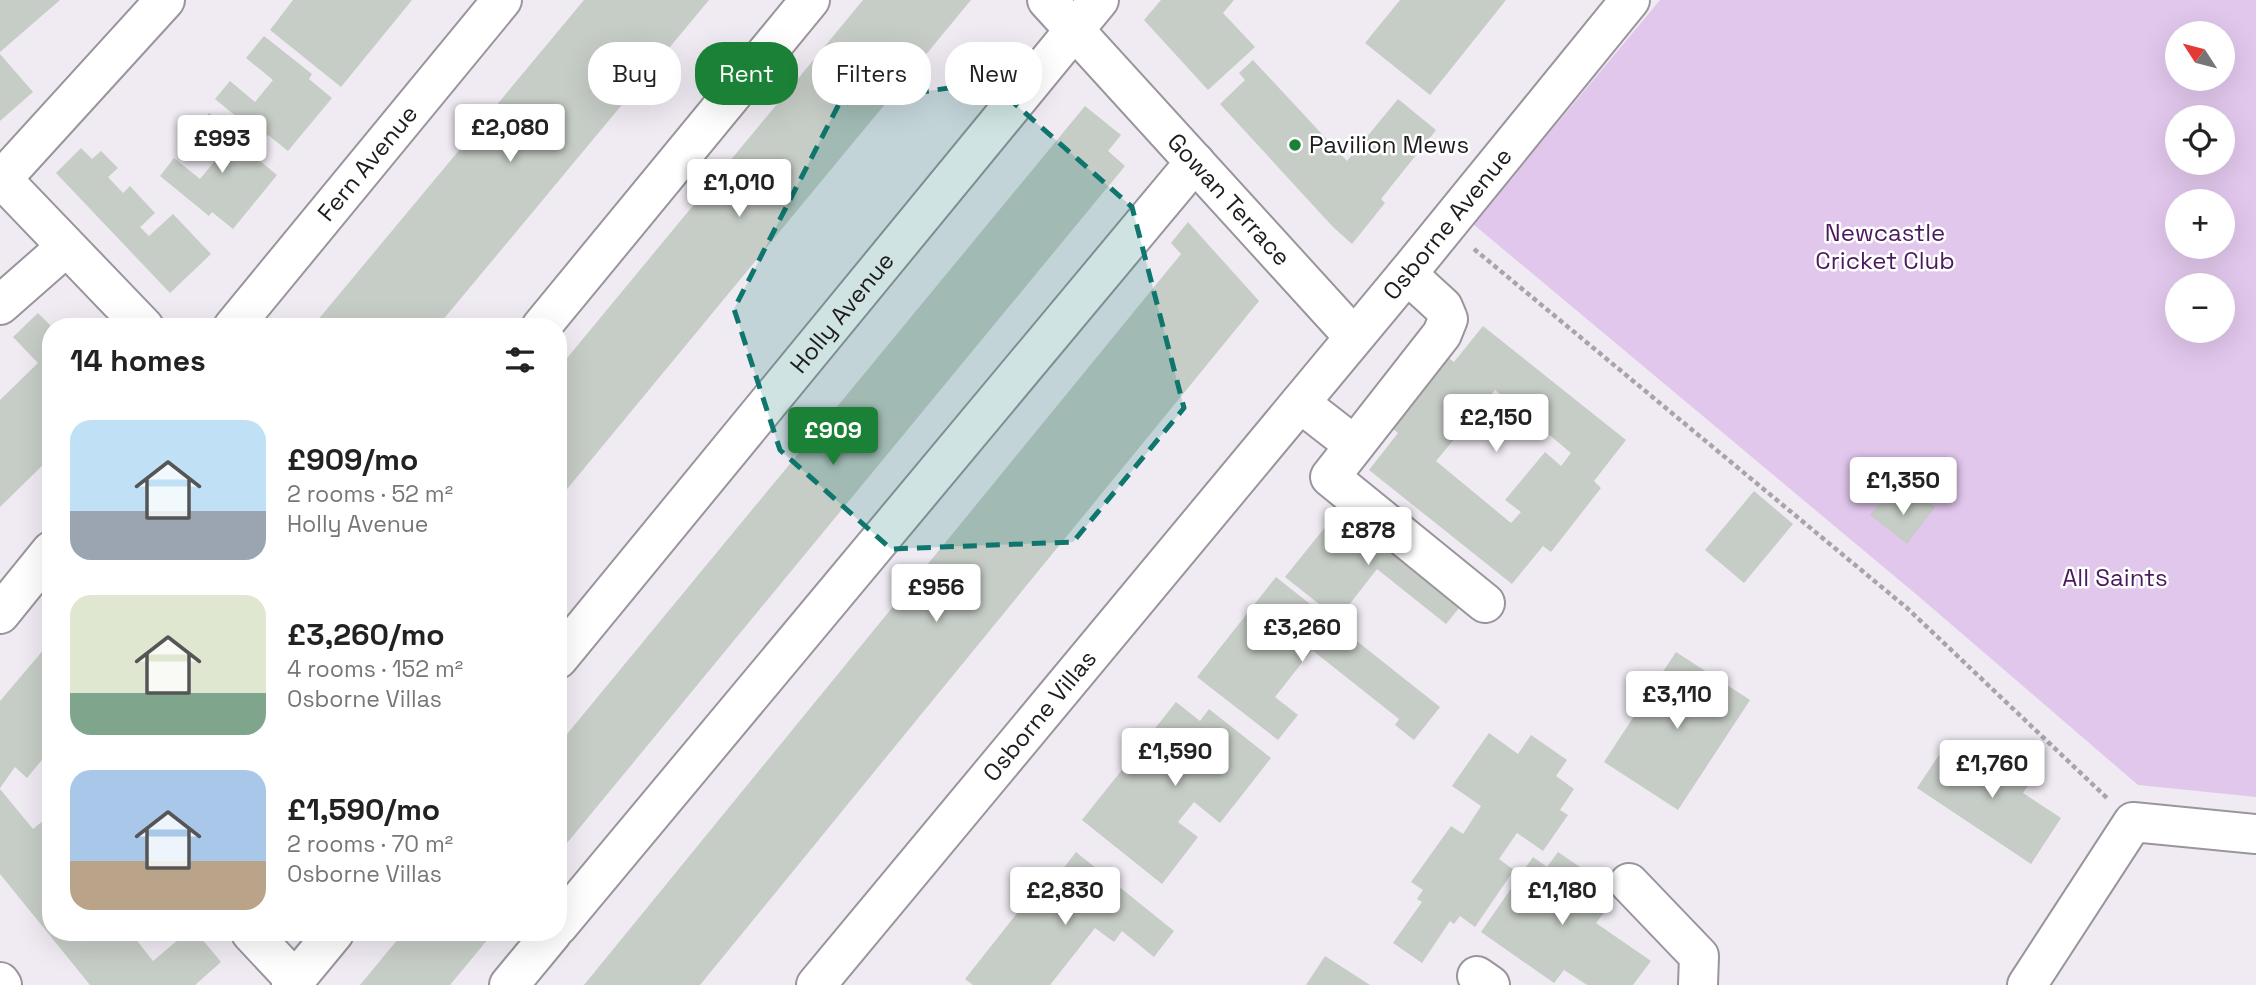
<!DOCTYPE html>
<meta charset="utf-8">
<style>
:root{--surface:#fff;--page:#f6f6f6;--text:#222;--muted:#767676;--accent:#1b8136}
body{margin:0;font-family:"Space Grotesk",sans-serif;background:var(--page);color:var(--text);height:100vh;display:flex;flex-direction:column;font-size:26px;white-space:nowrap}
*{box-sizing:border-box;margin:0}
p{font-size:23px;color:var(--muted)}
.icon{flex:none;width:38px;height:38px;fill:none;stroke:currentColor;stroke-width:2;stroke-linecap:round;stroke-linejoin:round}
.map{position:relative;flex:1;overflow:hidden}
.side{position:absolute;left:42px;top:318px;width:525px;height:623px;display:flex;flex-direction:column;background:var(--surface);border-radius:28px;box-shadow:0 7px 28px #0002}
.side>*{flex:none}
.top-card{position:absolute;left:588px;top:42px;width:665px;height:63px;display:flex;gap:14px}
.needle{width:46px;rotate:306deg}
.buttons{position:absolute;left:2165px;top:21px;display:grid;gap:14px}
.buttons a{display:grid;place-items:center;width:70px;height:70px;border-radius:50%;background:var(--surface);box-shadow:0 7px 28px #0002;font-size:35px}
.price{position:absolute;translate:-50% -60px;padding:0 16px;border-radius:7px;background:#fff;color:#222;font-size:23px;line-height:46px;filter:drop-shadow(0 2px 4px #0008)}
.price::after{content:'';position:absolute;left:50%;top:42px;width:21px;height:16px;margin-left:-10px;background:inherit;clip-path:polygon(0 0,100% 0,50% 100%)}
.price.current{background:var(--accent);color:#fff}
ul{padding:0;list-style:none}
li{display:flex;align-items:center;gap:21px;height:175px;padding:0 28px}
li span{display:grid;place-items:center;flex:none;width:196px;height:140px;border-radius:21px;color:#555}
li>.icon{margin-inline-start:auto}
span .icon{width:84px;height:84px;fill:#fffc;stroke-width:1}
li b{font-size:30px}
h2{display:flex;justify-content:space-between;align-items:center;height:84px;padding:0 28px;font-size:30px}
.pill{padding:0 24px;border-radius:28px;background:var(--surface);box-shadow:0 7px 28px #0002;font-size:24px;line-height:63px}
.pill.current{background:var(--accent);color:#fff}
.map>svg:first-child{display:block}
</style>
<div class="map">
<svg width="2256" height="985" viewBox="0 0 2256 985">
<rect width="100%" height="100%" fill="#f0ebf3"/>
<path fill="#e1c7ec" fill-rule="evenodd" d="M1660,0H2256V797L2138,785L1917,595L1473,224ZM2177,33H2222V79H2177ZM2177,117H2222V163H2177ZM2177,201H2222V247H2177ZM2177,285H2222V331H2177Z"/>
<g fill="#c6ccc6" fill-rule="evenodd">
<path d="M0,0H60L0,52Z"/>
<path d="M293,0H412L341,87L270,30Z"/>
<path d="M584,0H709L437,327H312Z"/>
<path d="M863,0H971L558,500V369Z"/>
<path d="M1161,0H1234L1223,13L1255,47L1208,90L1144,20Z"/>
<path d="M1400,0H1506L1430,95L1365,43Z"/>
<path d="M264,36L312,74L309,79L332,98L288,151L268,135L264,139L215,99L230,81L255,102L273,80L246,58Z"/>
<path d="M0,54L33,92L0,121Z"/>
<path d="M1253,60L1347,161L1398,99L1436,130L1381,199L1385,203L1352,244L1333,227L1220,104L1245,80L1239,73Z"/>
<path d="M1085,106L1121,135L1108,151L1125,166L558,854V745Z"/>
<path d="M209,113L257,152L254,156L277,175L233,229L212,212L209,216L160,176L174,158L200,179L218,157L191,136Z"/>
<path d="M81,148L92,159L101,151L118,168L108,177L123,193L130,186L155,213L140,227L149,236L173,214L211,254L170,293L56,173Z"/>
<path d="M1188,222L1259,301L700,985H584L1181,254L1171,243Z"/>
<path d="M38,313L51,326V457L0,507V400L38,363L13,337Z"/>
<path d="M1483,326L1626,440L1594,481L1601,488L1551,552L1543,546L1512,584L1369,470L1398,433L1384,422L1440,352L1454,362ZM1495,390L1571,453L1561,466L1545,452L1505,500L1521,512L1511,523L1436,461Z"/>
<path d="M1754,491L1793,524L1744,583L1705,550Z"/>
<path d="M1347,500L1469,596L1446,624L1377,569L1338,619L1285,577Z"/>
<path d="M1927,501L1935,507L1907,544L1870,515L1879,504Z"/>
<path d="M1276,577L1440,707L1414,740L1395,725L1399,719L1312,650L1275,697L1298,715L1278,740L1197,677Z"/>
<path d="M51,641V749L27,778L15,767L0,788V701Z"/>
<path d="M1676,652L1750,700L1678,810L1604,762Z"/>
<path d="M1176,702L1200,721L1209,709L1271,758L1220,823L1194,802L1178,822L1198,837L1162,884L1082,820Z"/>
<path d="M1489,733L1518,754L1531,735L1567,760L1556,776L1574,789L1560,810L1568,815L1543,851L1517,833L1499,859L1514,870L1475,927L1460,916L1454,924L1450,921L1422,963L1393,943L1422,902L1417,899L1423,890L1411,882L1451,826L1463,834L1481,806L1452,786Z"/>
<path d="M1947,743L1986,769L1998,751L2035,775L2023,793L2061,818L2031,864L1917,788Z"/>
<path d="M0,789L33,829L43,821L51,831V933H131L153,961L186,933H197L221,962L195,985H90L0,874Z"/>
<path d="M1076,852L1174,931L1154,957L1122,931L1114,942L1095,928L1050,985H973L965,979L1052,869L1059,874Z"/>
<path d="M1558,852L1599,880L1588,896L1607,909L1596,923L1651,961L1633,985H1587L1564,970L1554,983L1481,932L1533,857L1547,867Z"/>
<path d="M403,933H493L450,985H360Z"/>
<path d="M1325,956L1370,985H1306Z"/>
</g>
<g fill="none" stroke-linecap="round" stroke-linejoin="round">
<g stroke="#9a959c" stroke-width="42">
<g id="minor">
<path id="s1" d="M1047,0L1354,337"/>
<path d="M0,177L144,327"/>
<path d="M2,179L165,0"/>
<path d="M1407,274L1443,307L1448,319L1442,334L1330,477L1485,603"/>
<path d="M0,305L66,247"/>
<path id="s2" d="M233,327L502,0"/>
<path d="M541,327L810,0"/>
<path d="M1300,403L1354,445"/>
<path d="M0,614L51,551"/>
<path id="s3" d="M558,659L1099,0"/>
<path d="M1629,883L1699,956L1698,985"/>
<path d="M558,926L1195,162"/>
<path d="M251,933L295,980"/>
<path d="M1477,976L1490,985"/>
<path d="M291,985L334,933"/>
<path d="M509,985L552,933"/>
<path id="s4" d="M816,985L1407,274L1630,0"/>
<path d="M2027,985L2133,822L2256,834"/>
</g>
</g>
<g stroke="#9a959c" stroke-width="42">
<path id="major" d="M0,982L2,985"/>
</g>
<path stroke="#a8a4aa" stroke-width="4.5" stroke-dasharray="5 3.5" stroke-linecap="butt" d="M1474,249L1907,608L2107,798"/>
<use href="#minor" stroke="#fff" stroke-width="38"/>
<use href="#major" stroke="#fff" stroke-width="38"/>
</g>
<path fill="#0f766e" fill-opacity="0.2" stroke="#0f766e" stroke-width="5" stroke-dasharray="14 9" stroke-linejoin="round" d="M990,82L1132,207L1184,408L1073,542L891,549L780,450L734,309L839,104Z"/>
<circle fill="#1b8136" stroke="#fff" stroke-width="2.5" cx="1295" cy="145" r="7"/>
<g text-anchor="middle" stroke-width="5" stroke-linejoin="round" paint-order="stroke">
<g font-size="24" fill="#1e1c1f" stroke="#fff" text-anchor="start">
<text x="1309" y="153">Pavilion Mews</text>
</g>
<g font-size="24" fill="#1e1c1f" stroke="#fff">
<text dy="8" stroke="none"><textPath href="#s2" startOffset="212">Fern Avenue</textPath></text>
<text dy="8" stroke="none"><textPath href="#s1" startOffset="270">Gowan Terrace</textPath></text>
<text dy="8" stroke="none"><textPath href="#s4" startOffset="989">Osborne Avenue</textPath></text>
<text dy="8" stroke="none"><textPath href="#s3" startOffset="448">Holly Avenue</textPath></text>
<text dy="8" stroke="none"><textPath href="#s4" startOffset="350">Osborne Villas</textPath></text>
</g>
<g font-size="24" fill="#4b195e" stroke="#fff">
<text x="1885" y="241">Newcastle<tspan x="1885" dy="28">Cricket Club</tspan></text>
<text x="2115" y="586">All Saints</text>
</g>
</g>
</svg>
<div class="buttons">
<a><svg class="needle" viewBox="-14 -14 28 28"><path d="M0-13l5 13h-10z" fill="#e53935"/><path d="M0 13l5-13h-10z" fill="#767676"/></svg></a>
<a><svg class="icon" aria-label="locate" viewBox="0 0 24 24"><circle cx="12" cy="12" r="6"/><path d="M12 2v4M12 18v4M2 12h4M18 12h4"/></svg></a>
<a>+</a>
<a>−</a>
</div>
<b class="price" style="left:510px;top:164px">£2,080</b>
<b class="price" style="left:222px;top:175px">£993</b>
<b class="price" style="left:739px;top:219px">£1,010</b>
<b class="price" style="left:1496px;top:454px">£2,150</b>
<b class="price current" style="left:833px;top:467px">£909</b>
<b class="price" style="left:1903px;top:517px">£1,350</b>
<b class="price" style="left:1368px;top:567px">£878</b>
<b class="price" style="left:936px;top:624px">£956</b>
<b class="price" style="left:1302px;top:664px">£3,260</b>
<b class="price" style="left:1677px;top:731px">£3,110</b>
<b class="price" style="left:1175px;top:788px">£1,590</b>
<b class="price" style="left:1992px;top:800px">£1,760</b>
<b class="price" style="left:1065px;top:927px">£2,830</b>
<b class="price" style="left:1562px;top:927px">£1,180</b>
<div class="top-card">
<a class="pill">Buy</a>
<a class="pill current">Rent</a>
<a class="pill">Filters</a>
<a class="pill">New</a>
</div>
<section class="side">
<h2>14 homes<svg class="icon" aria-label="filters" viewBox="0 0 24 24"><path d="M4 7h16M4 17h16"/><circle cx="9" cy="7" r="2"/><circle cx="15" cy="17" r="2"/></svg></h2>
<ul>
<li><span style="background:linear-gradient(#bfe0f5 65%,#9aa5b1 0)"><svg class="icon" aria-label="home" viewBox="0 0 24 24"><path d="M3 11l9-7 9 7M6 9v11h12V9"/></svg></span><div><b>£909/mo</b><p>2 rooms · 52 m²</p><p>Holly Avenue</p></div></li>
<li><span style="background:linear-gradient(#dfe7d0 70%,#7fa58c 0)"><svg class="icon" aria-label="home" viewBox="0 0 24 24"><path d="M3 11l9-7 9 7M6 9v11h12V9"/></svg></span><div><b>£3,260/mo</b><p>4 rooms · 152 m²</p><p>Osborne Villas</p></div></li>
<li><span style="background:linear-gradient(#a9c7e8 65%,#b9a48a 0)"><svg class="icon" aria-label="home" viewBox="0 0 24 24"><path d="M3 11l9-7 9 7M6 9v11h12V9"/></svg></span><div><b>£1,590/mo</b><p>2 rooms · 70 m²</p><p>Osborne Villas</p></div></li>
</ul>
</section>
</div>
